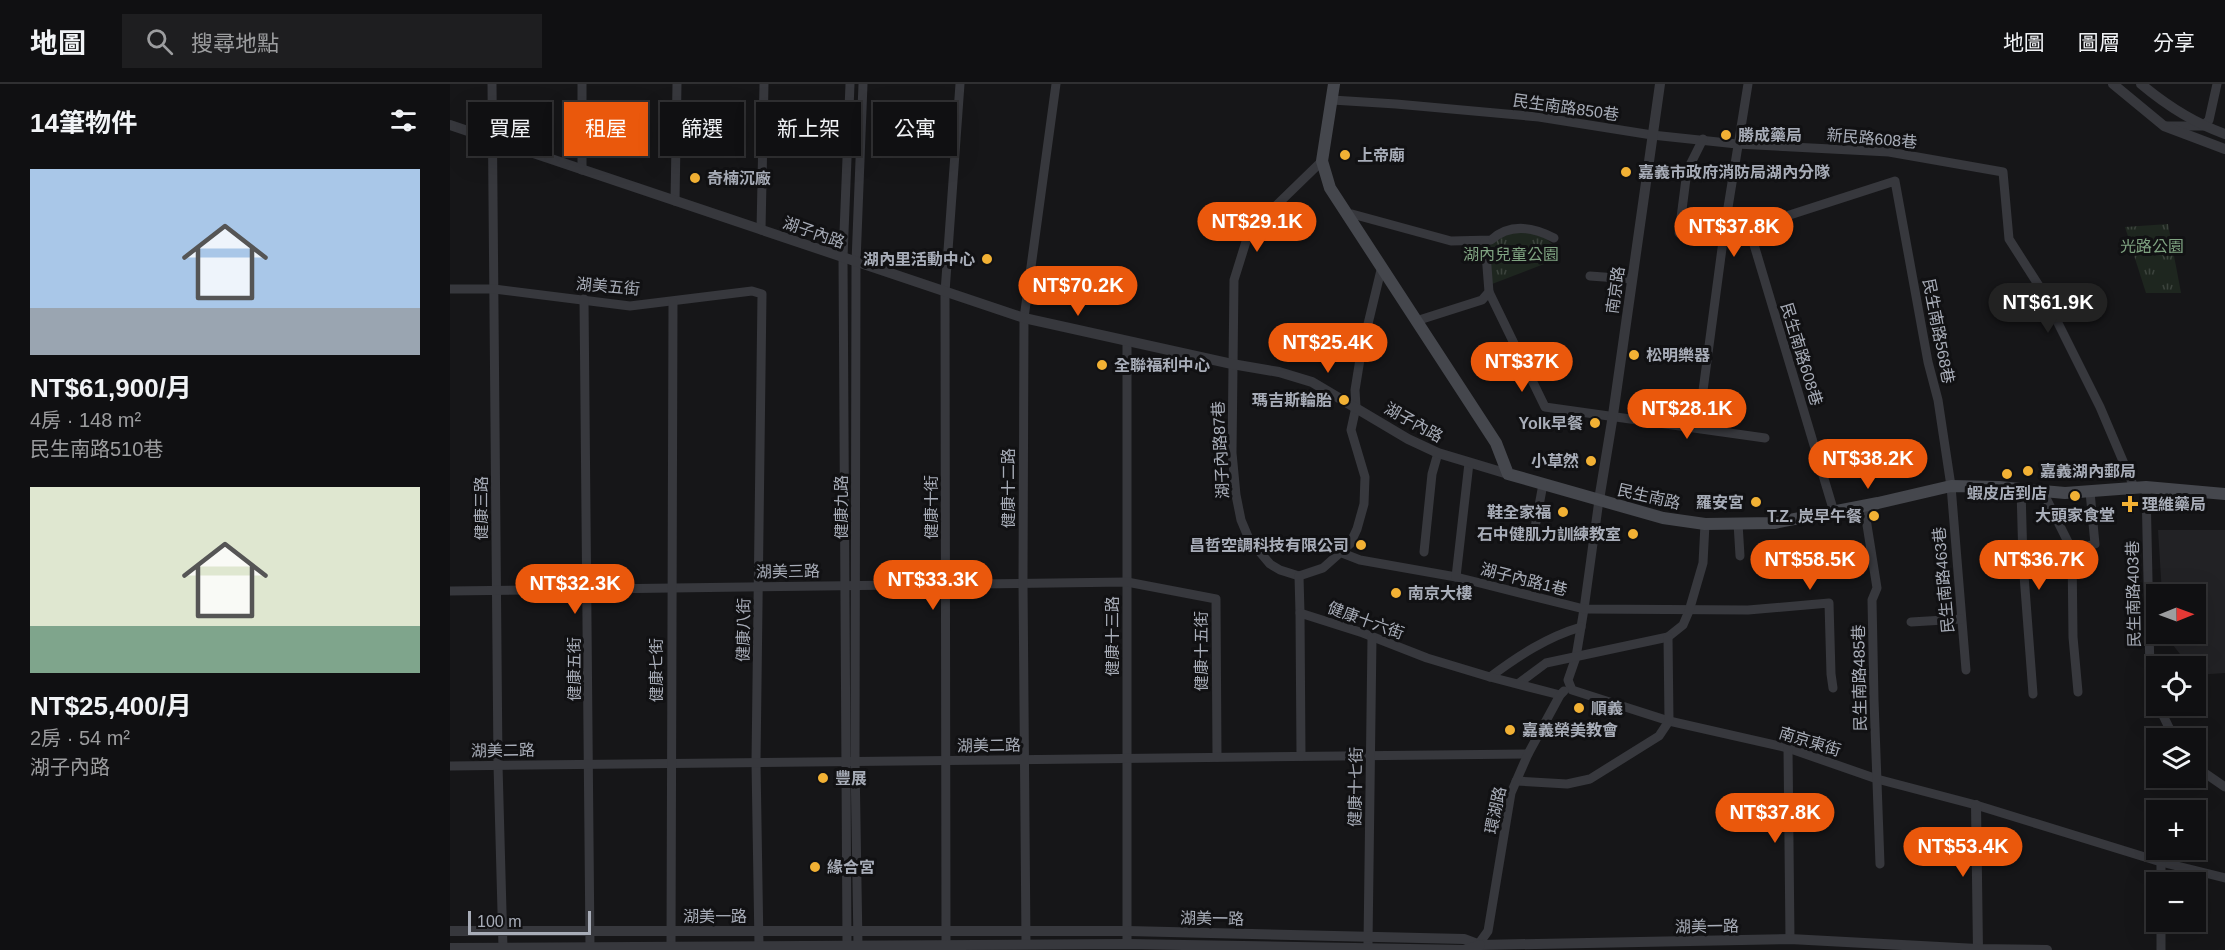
<!DOCTYPE html>
<html lang="zh-TW">
<meta charset="utf-8">
<style>
:root{--surface:#101012;--page:#1e1e20;--text:#f1f3f6;--muted:#9c9d9f;--line:#303032;--accent:#ea580c}
body{margin:0;font-family:Helvetica,"Noto Sans TC",sans-serif;background:var(--page);color:var(--text);height:100vh;display:flex;flex-direction:column;font-size:22px;white-space:nowrap}
*{box-sizing:border-box;margin:0}
p{font-size:20px;color:var(--muted)}
.icon{flex:none;width:33px;height:33px;fill:none;stroke:currentColor;stroke-width:2;stroke-linecap:round;stroke-linejoin:round}
.map{position:relative;flex:1;overflow:hidden}
.sheet{display:flex;flex-direction:column;background:var(--surface);width:450px}
.sheet>*{flex:none}
.guide{position:absolute;left:18px;top:18px;width:570px;height:54px;display:flex;gap:12px}
.needle{width:39px;rotate:89deg}
.fabs{position:absolute;left:1696px;top:500px;display:grid;gap:12px}
.fabs a{display:grid;place-items:center;width:60px;height:60px;border-radius:0px;background:var(--surface);box-shadow:0 6px 24px #0002,0 0 0 2px var(--line);font-size:30px}
.scale{position:absolute;left:18px;bottom:15px;width:123px;box-sizing:border-box;padding-left:6px;border:3px solid #a8adb8;border-top:0;font-size:16px;line-height:21px;white-space:nowrap;color:#a8adb8;-webkit-text-stroke:4px #111113;paint-order:stroke}
.price{position:absolute;translate:-50% -51px;padding:0 14px;border-radius:21px;background:var(--accent);color:#fff;font-size:20px;line-height:39px;filter:drop-shadow(0 2px 3px #0008)}
.price::after{content:'';position:absolute;left:50%;top:36px;width:18px;height:14px;margin-left:-9px;background:inherit;clip-path:polygon(0 0,100% 0,50% 100%)}
.price.current{background:#222;color:#fff}
ul{padding:0;list-style:none}
li{display:grid;align-content:center;gap:12px;height:318px;padding:0 30px}
li span{display:grid;place-items:center;height:186px;border-radius:0px;color:#555}
li>.icon{margin-inline-start:auto}
span .icon{width:108px;height:108px;fill:#fffc;stroke-width:1}
li b{font-size:26px}
h2{display:flex;justify-content:space-between;align-items:center;height:72px;padding:0 30px;font-size:26px}
.pill{padding:0 21px;border-radius:0px;background:var(--surface);box-shadow:0 6px 24px #0002,0 0 0 2px var(--line);font-size:21px;line-height:54px}
.pill.current{background:var(--accent);color:#fff}
header{display:flex;align-items:center;gap:36px;box-sizing:border-box;height:84px;padding:0 30px;background:var(--surface);border-bottom:2px solid var(--line)}
header strong{font-size:28px}
nav{display:flex;gap:33px;margin-inline-start:auto;font-size:21px}
.search{width:420px;height:54px;background:var(--page);display:flex;align-items:center;gap:15px;box-sizing:border-box;padding:0 21px;border-radius:0px;color:var(--muted);font-size:22px}
main{display:flex;flex:1;min-height:0}
.map>svg:first-child{display:block}
</style>
<header>
<strong>地圖</strong>
<div class="search"><svg class="icon" aria-label="search" viewBox="0 0 24 24"><circle cx="10" cy="10" r="6"/><path d="M15 15l6 6"/></svg>搜尋地點</div>
<nav><a>地圖</a><a>圖層</a><a>分享</a></nav>
</header>
<main>
<section class="sheet">
<h2>14筆物件<svg class="icon" aria-label="filters" viewBox="0 0 24 24"><path d="M4 7h16M4 17h16"/><circle cx="9" cy="7" r="2"/><circle cx="15" cy="17" r="2"/></svg></h2>
<ul>
<li><span style="background:linear-gradient(#a9c7e8 75%,#9aa5b1 0)"><svg class="icon" aria-label="home" viewBox="0 0 24 24"><path d="M3 11l9-7 9 7M6 9v11h12V9"/></svg></span><div><b>NT$61,900/月</b><p>4房 · 148 m²</p><p>民生南路510巷</p></div></li>
<li><span style="background:linear-gradient(#dfe7d0 75%,#7fa58c 0)"><svg class="icon" aria-label="home" viewBox="0 0 24 24"><path d="M3 11l9-7 9 7M6 9v11h12V9"/></svg></span><div><b>NT$25,400/月</b><p>2房 · 54 m²</p><p>湖子內路</p></div></li>
</ul>
</section>
<div class="map">
<svg width="1775" height="866" viewBox="0 0 1775 866">
<defs>
<pattern id="park-tufts" width="24" height="20" patternUnits="userSpaceOnUse" patternTransform="scale(1.5)"><rect width="24" height="20" fill="#1e261f"/><path d="M3 7l-1-3M5 7V3M7 7l1-3M15 17l-1-3M17 17v-4M19 17l1-3" fill="none" stroke="#3c433d"/></pattern>
</defs>
<rect width="100%" height="100%" fill="#161618"/>
<path fill="#222225" d="M1708,446H1775V589L1746,591V582H1739L1714,549H1746V510H1712Z"/>
<g fill="url(#park-tufts)">
<path d="M1718,140L1731,209H1696L1675,143Z"/>
<path d="M1071,146L1089,149L1106,163L1099,165L1098,174L1094,180L1042,200L1039,160L1052,149Z"/>
</g>
<g fill="none" stroke-linecap="round" stroke-linejoin="round">
<g stroke="#37383d" stroke-width="9">
<path d="M42,0L48,681L53,864"/>
<path d="M132,0V86"/>
<path d="M882,16L946,20L1089,33L1202,51L1287,60L1439,68L1553,88L1559,155L1591,205L1650,323L1684,403"/>
<path d="M1716,42H1753L1759,36L1767,0"/>
<path d="M225,117L227,0"/>
<path d="M897,132L902,130L1001,157L1041,156C1060,139 1083,143 1104,154"/>
<path d="M1275,142L1299,144L1445,97L1478,278L1488,316L1501,402L1516,586"/>
<path d="M1299,144L1384,428"/>
<path d="M311,146L314,0"/>
<path d="M1229,149L1237,87L1253,55"/>
<path d="M1140,192L1181,195"/>
<path d="M0,205H44L180,222L302,207L312,210L306,678L309,862"/>
<path d="M1039,208L1095,323L1315,354"/>
<path d="M134,215L140,863"/>
<path d="M966,237L1032,216L1039,208L1035,157"/>
<path d="M677,258V860"/>
<path d="M1248,344L1275,142L1298,0"/>
<path d="M1696,403L1700,589L1707,616"/>
<path d="M1571,405L1573,478L1583,610"/>
<path d="M1592,406L1622,466L1623,553L1628,608"/>
<path d="M1149,416L1134,525L1126,573L1118,596L1122,606L1219,637L1338,664L1427,695L1526,721L1711,778L1775,794"/>
<path d="M1414,422L1427,504L1422,516L1424,616L1430,780"/>
<path d="M1288,439L1290,472"/>
<path d="M1084,449L1093,400"/>
<path d="M1622,466L1645,460L1640,408"/>
<path d="M974,468L982,390L988,369"/>
<path d="M892,469L910,476L1006,493L1134,525L1298,526L1379,519L1381,590L1383,604"/>
<path d="M849,492L830,486L820,480L799,455L791,436L786,411L782,369L784,196L799,148L872,77"/>
<path d="M849,492L873,484L900,460L907,445L914,420L915,393L901,346L906,323L905,306L911,269L931,186"/>
<path d="M849,492L850,529"/>
<path d="M1006,493L1019,379"/>
<path d="M0,507L677,498L766,515L767,673"/>
<path d="M1461,538L1511,535"/>
<path d="M1040,593C1068,572 1097,553 1131,543"/>
<path d="M1069,599L1096,579L1218,553L1233,541L1239,527L1253,479L1255,440"/>
<path d="M1708,621L1724,654"/>
<path d="M1338,664L1340,855"/>
<path d="M851,672L850,529L913,549L977,574L1040,593L1110,611"/>
<path d="M0,682L1078,670"/>
<path d="M1746,683L1775,703"/>
<path d="M1066,697L1117,700L1140,695L1209,652L1219,637L1218,553"/>
<path d="M1711,798V778"/>
<path d="M576,860L573,499L574,234L606,0"/>
<path d="M918,860L922,553"/>
<path d="M397,861L393,173L400,0"/>
<path d="M408,861L405,677L406,178L413,0"/>
<path d="M496,861L495,208L510,0"/>
<path d="M221,863L223,218"/>
<path d="M1025,865L1038,847L1061,709L1078,670L1110,611L1114,607"/>
<path d="M1711,866V837"/>
</g>
<g stroke="#37383d" stroke-width="10">
<path d="M1663,0L1714,42L1775,65"/>
<path d="M1691,0C1716,21 1744,39 1775,50"/>
<path d="M0,41L574,234L782,280L829,288L862,298L958,355L988,369L1058,390"/>
<path d="M1149,416L1163,331L1210,0"/>
<path d="M1526,721L1528,866"/>
<path d="M0,847H678L1014,855L1030,861L1340,855L1527,865L1597,866"/>
<path d="M0,864L677,860L1015,866L1030,861"/>
</g>
<path stroke="#45474d" stroke-width="12" d="M884,0L872,77L880,104L1046,359L1058,390L1213,434L1255,440L1324,439L1428,419L1501,402L1549,403L1615,409L1696,403L1775,410"/>
</g>
<g fill="#f2b134" stroke="#111113" stroke-width="2">
<circle cx="1276" cy="51" r="6"/>
<circle cx="895" cy="71" r="6"/>
<circle cx="1176" cy="88" r="6"/>
<circle cx="245" cy="94" r="6"/>
<circle cx="537" cy="175" r="6"/>
<circle cx="1184" cy="271" r="6"/>
<circle cx="652" cy="281" r="6"/>
<circle cx="894" cy="316" r="6"/>
<circle cx="1145" cy="339" r="6"/>
<circle cx="1141" cy="377" r="6"/>
<circle cx="1578" cy="387" r="6"/>
<circle cx="1557" cy="390" r="6"/>
<circle cx="1625" cy="412" r="6"/>
<circle cx="1306" cy="418" r="6"/>
<path d="M1677 411h6v6h6v6h-6v6h-6v-6h-6v-6h6z"/>
<circle cx="1113" cy="428" r="6"/>
<circle cx="1424" cy="432" r="6"/>
<circle cx="1183" cy="450" r="6"/>
<circle cx="911" cy="461" r="6"/>
<circle cx="946" cy="509" r="6"/>
<circle cx="1129" cy="624" r="6"/>
<circle cx="1060" cy="646" r="6"/>
<circle cx="373" cy="694" r="6"/>
<circle cx="365" cy="783" r="6"/>
</g>
<g text-anchor="middle" stroke-width="6" stroke-linejoin="round" paint-order="stroke">
<g font-size="16" fill="#a8adb8" stroke="#111113">
<text transform="translate(1116 23) rotate(8)" y="6">民生南路850巷</text>
<text transform="translate(1422 54) rotate(5)" y="6">新民路608巷</text>
<text transform="translate(364 148) rotate(19)" y="6">湖子內路</text>
<text transform="translate(158 202) rotate(5)" y="6">湖美五街</text>
<text transform="translate(1165 206) rotate(-82)" y="6">南京路</text>
<text transform="translate(1489 247) rotate(79)" y="6">民生南路568巷</text>
<text transform="translate(1352 270) rotate(73)" y="6">民生南路608巷</text>
<text transform="translate(964 338) rotate(29)" y="6">湖子內路</text>
<text transform="translate(770 366) rotate(-93)" y="6">湖子內路87巷</text>
<text transform="translate(558 404) rotate(-90)" y="6">健康十二路</text>
<text transform="translate(1199 412) rotate(13)" y="6">民生南路</text>
<text transform="translate(391 423) rotate(-90)" y="6">健康九路</text>
<text transform="translate(481 423) rotate(-90)" y="6">健康十街</text>
<text transform="translate(31 424) rotate(-90)" y="6">健康三路</text>
<text transform="translate(338 487) rotate(-1)" y="6">湖美三路</text>
<text transform="translate(1074 495) rotate(14)" y="6">湖子內路1巷</text>
<text transform="translate(1493 496) rotate(-95)" y="6">民生南路463巷</text>
<text transform="translate(1683 510) rotate(-91)" y="6">民生南路403巷</text>
<text transform="translate(916 536) rotate(20)" y="6">健康十六街</text>
<text transform="translate(293 546) rotate(-89)" y="6">健康八街</text>
<text transform="translate(662 552) rotate(-90)" y="6">健康十三路</text>
<text transform="translate(751 567) rotate(-90)" y="6">健康十五街</text>
<text transform="translate(124 585) rotate(-90)" y="6">健康五街</text>
<text transform="translate(206 586) rotate(-90)" y="6">健康七街</text>
<text transform="translate(1409 594) rotate(-91)" y="6">民生南路485巷</text>
<text transform="translate(1360 657) rotate(17)" y="6">南京東街</text>
<text transform="translate(539 661) rotate(-1)" y="6">湖美二路</text>
<text transform="translate(53 666) rotate(-1)" y="6">湖美二路</text>
<text transform="translate(905 703) rotate(-89)" y="6">健康十七街</text>
<text transform="translate(1045 726) rotate(-78)" y="6">環湖路</text>
<text x="265" y="838">湖美一路</text>
<text transform="translate(762 834) rotate(1)" y="6">湖美一路</text>
<text transform="translate(1257 842) rotate(-1)" y="6">湖美一路</text>
</g>
<g font-size="16" font-weight="bold" fill="#a8adb8" stroke="#111113" text-anchor="start">
<text x="1288" y="57">勝成藥局</text>
<text x="907" y="77">上帝廟</text>
<text x="1188" y="94">嘉義市政府消防局湖內分隊</text>
<text x="257" y="100">奇楠沉廠</text>
<text x="525" y="181" text-anchor="end">湖內里活動中心</text>
<text x="1196" y="277">松明樂器</text>
<text x="664" y="287">全聯福利中心</text>
<text x="882" y="322" text-anchor="end">瑪吉斯輪胎</text>
<text x="1133" y="345" text-anchor="end">Yolk早餐</text>
<text x="1129" y="383" text-anchor="end">小草然</text>
<text x="1590" y="393">嘉義湖內郵局</text>
<text x="1557" y="415" text-anchor="middle">蝦皮店到店</text>
<text x="1294" y="424" text-anchor="end">羅安宮</text>
<text x="1692" y="426">理維藥局</text>
<text x="1101" y="434" text-anchor="end">鞋全家福</text>
<text x="1625" y="437" text-anchor="middle">大頭家食堂</text>
<text x="1412" y="438" text-anchor="end">T.Z. 炭早午餐</text>
<text x="1171" y="456" text-anchor="end">石中健肌力訓練教室</text>
<text x="899" y="467" text-anchor="end">昌哲空調科技有限公司</text>
<text x="958" y="515">南京大樓</text>
<text x="1141" y="630">順義</text>
<text x="1072" y="652">嘉義榮美教會</text>
<text x="385" y="700">豐展</text>
<text x="377" y="789">緣合宮</text>
</g>
<g font-size="16" fill="#7fa381" stroke="#111113">
<text x="1702" y="168">光路公園</text>
<text x="1061" y="176">湖內兒童公園</text>
</g>
</g>
</svg>
<div class="fabs">
<a><svg class="needle" viewBox="-14 -14 28 28"><path d="M0-13l5 13h-10z" fill="#e53935"/><path d="M0 13l5-13h-10z" fill="#9c9d9f"/></svg></a>
<a><svg class="icon" aria-label="locate" viewBox="0 0 24 24"><circle cx="12" cy="12" r="6"/><path d="M12 2v4M12 18v4M2 12h4M18 12h4"/></svg></a>
<a><svg class="icon" aria-label="layers" viewBox="0 0 24 24"><path d="M12 4l9 5-9 5-9-5zM3 14l9 5 9-5"/></svg></a>
<a>+</a>
<a>−</a>
</div>
<div class="scale">100 m</div>
<b class="price" style="left:807px;top:169px">NT$29.1K</b>
<b class="price" style="left:1284px;top:174px">NT$37.8K</b>
<b class="price" style="left:628px;top:233px">NT$70.2K</b>
<b class="price current" style="left:1598px;top:250px">NT$61.9K</b>
<b class="price" style="left:878px;top:290px">NT$25.4K</b>
<b class="price" style="left:1072px;top:309px">NT$37K</b>
<b class="price" style="left:1237px;top:356px">NT$28.1K</b>
<b class="price" style="left:1418px;top:406px">NT$38.2K</b>
<b class="price" style="left:1360px;top:507px">NT$58.5K</b>
<b class="price" style="left:1589px;top:507px">NT$36.7K</b>
<b class="price" style="left:483px;top:527px">NT$33.3K</b>
<b class="price" style="left:125px;top:531px">NT$32.3K</b>
<b class="price" style="left:1325px;top:760px">NT$37.8K</b>
<b class="price" style="left:1513px;top:794px">NT$53.4K</b>
<div class="guide">
<a class="pill">買屋</a>
<a class="pill current">租屋</a>
<a class="pill">篩選</a>
<a class="pill">新上架</a>
<a class="pill">公寓</a>
</div>
</div>
</main>
